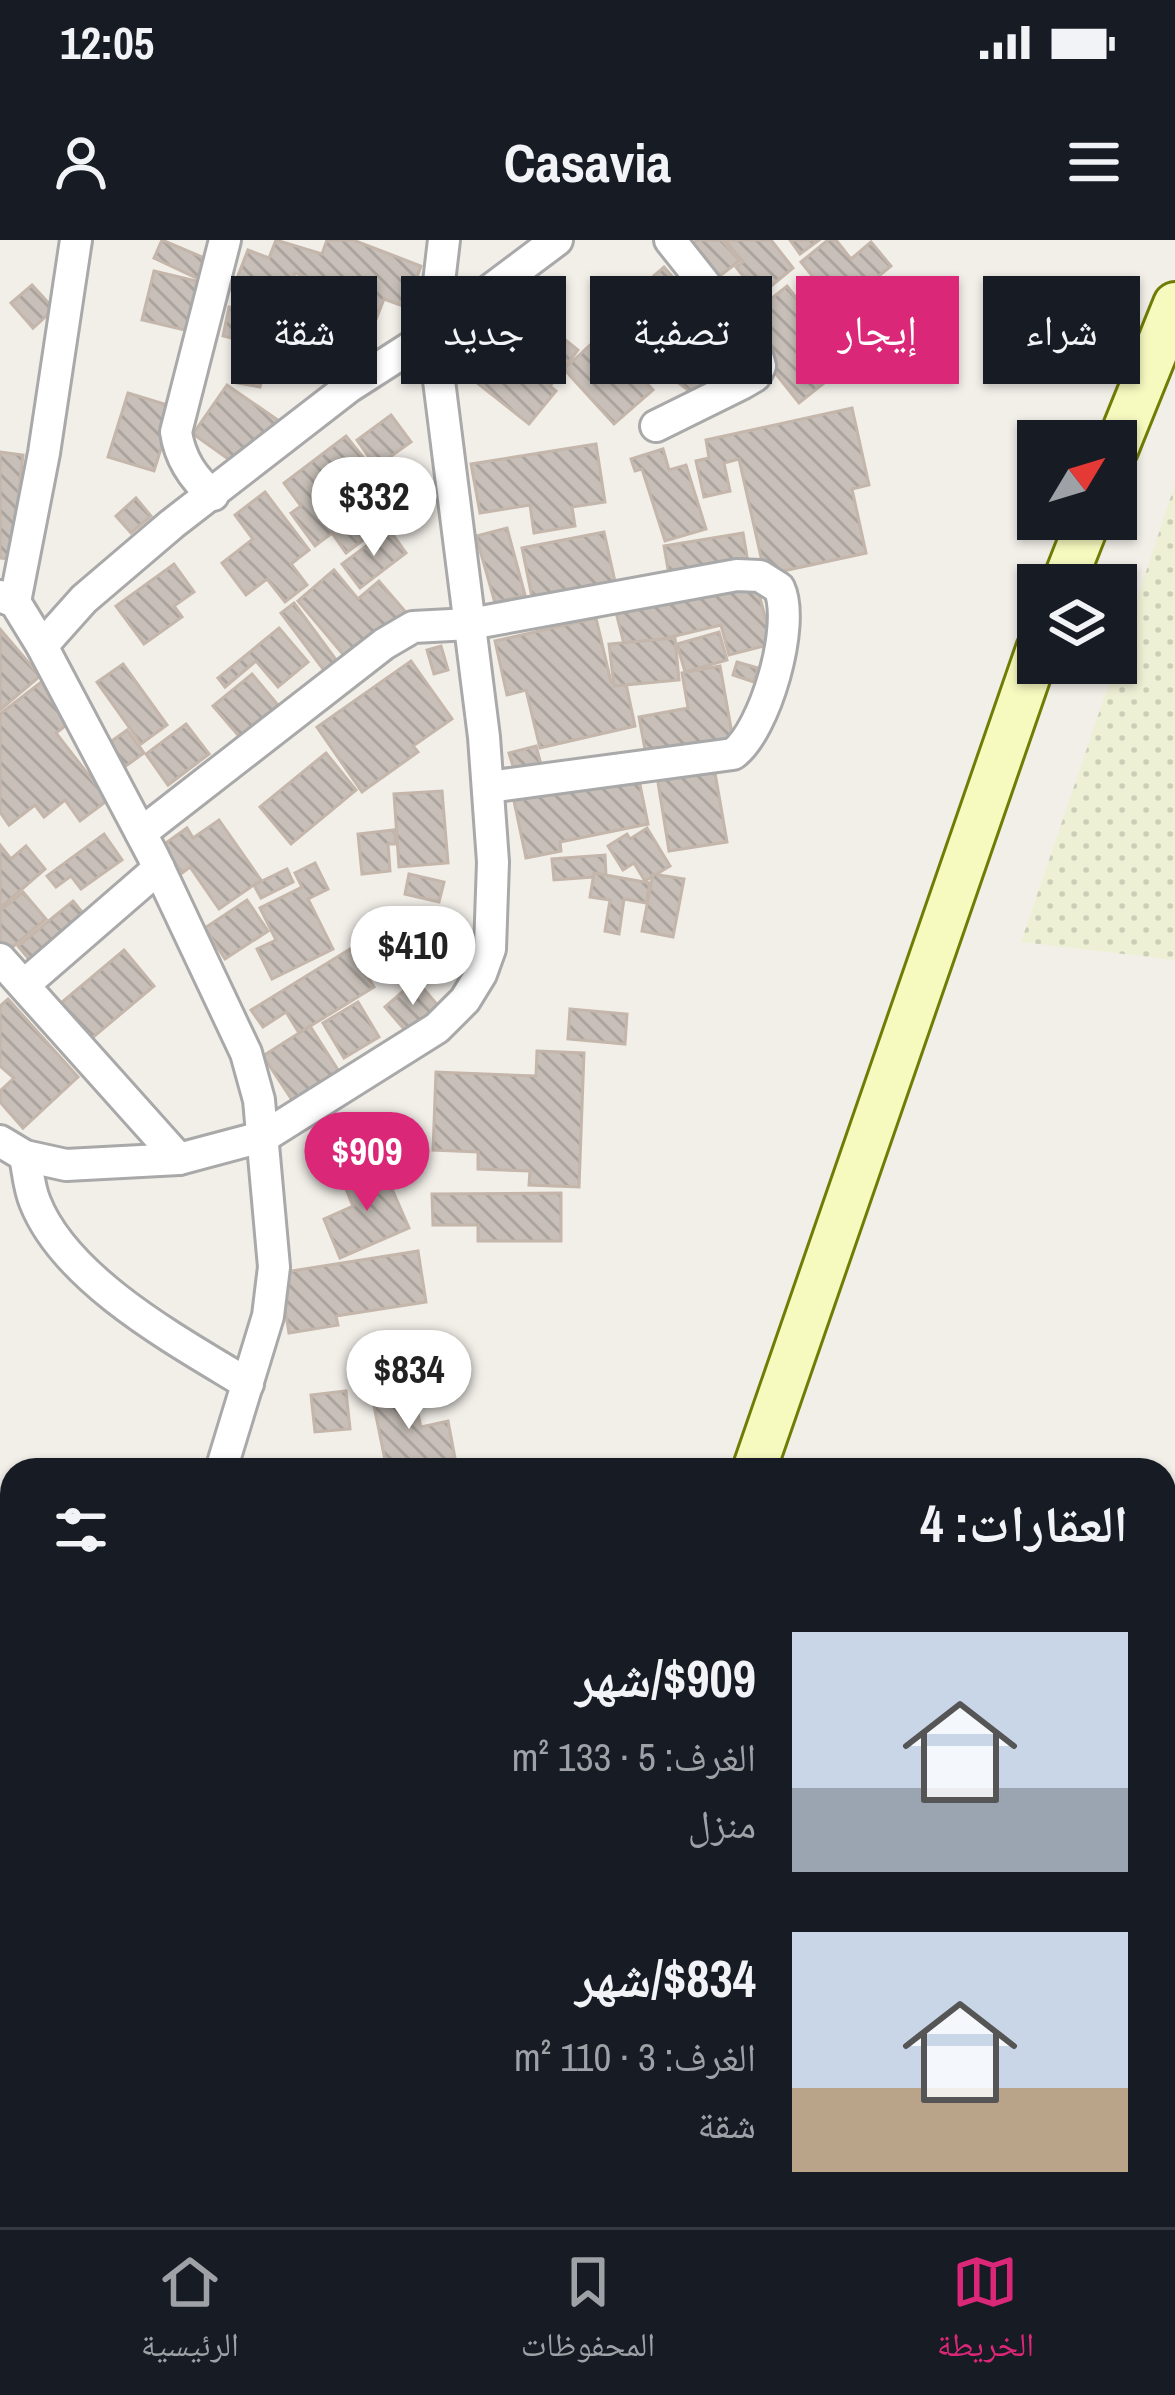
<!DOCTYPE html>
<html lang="ar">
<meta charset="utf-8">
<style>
:root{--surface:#171b24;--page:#242831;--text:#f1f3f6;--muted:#9ea1a6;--line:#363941;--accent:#db2777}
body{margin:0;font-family:"Archivo Narrow","Noto Naskh Arabic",sans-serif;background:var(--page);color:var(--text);direction:rtl;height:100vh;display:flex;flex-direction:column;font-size:45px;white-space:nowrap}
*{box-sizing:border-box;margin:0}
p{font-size:39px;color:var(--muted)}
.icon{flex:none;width:66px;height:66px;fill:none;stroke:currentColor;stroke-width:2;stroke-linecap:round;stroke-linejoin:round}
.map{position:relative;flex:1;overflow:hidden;direction:ltr}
.drawer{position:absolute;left:0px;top:1218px;width:1176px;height:771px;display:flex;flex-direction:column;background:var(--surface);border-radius:36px 36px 0 0;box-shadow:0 3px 9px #0004;direction:rtl}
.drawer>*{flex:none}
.top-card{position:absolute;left:36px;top:36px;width:1104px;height:108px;direction:rtl;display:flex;gap:24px}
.needle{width:78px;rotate:52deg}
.controls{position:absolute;left:1017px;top:180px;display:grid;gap:24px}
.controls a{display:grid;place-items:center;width:120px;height:120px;border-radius:0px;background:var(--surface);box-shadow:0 3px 9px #0004;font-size:60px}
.price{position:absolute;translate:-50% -102px;padding:0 27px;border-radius:42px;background:#fff;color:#222;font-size:39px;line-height:78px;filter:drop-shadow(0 3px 6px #0008)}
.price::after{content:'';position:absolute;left:50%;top:72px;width:36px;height:27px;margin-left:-18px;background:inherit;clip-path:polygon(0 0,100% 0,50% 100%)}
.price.on{background:var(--accent);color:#fff}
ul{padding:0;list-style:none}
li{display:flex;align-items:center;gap:36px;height:300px;padding:0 48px}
li span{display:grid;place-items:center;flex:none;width:336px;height:240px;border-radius:0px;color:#555}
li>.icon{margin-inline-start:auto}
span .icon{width:144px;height:144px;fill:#fffc;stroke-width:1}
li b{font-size:51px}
h2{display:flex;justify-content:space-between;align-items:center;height:144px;padding:0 48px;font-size:51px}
.chip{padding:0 42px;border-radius:0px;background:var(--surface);box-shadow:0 3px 9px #0004;font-size:42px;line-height:108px}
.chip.on{background:var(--accent);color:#fff}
.status{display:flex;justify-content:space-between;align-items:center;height:84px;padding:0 60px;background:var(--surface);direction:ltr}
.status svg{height:33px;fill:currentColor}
header{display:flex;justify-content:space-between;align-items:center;height:156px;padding:0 48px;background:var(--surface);font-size:54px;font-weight:800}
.tab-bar{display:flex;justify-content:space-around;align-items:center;height:168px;border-top:3px solid var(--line);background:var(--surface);font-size:33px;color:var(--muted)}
.tab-bar a{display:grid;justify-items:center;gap:6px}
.tab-bar .on{color:var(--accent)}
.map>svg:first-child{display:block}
</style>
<div class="status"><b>12:05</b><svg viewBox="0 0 49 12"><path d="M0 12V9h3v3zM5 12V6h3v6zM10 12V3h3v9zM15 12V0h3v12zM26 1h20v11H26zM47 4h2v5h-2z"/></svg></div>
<header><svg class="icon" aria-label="menu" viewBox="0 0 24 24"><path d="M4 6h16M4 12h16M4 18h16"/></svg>Casavia<svg class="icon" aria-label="person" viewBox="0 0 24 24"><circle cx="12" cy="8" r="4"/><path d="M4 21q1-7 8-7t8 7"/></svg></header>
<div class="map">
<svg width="1175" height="1987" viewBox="0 0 1175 1987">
<defs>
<pattern id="farmland-dots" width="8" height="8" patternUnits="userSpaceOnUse" patternTransform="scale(3)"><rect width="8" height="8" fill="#eef0d5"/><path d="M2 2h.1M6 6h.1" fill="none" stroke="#ccceb7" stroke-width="1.8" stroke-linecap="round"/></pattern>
<pattern id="building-back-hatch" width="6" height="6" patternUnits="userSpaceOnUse" patternTransform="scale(3)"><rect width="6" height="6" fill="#c7bfb8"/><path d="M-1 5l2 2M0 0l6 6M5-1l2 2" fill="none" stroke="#aba49e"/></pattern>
</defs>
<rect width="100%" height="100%" fill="#f2efe9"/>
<path fill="url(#farmland-dots)" d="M1175,244V720L1021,702L1116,423Z"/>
<g fill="url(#building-back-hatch)" stroke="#c4b6ab" stroke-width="3">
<path d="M162,0L214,22L205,42L154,18Z"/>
<path d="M276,0L322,14L327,0H353L421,26L406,67L384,59L375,82L345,70L339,85L325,80L337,49L295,33L282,70L232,51L248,10L269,18Z"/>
<path d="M697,0H722L739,21L720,36L693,3Z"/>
<path d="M725,0H771L793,28L759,56L736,27L743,22Z"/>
<path d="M790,0H819L800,14Z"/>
<path d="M828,0H836L851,19L871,2L891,26L851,59L838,43L826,53L801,22Z"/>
<path d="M664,27L702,71L687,84L666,60L652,73L634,53Z"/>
<path d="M154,31L205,43L193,92L142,80Z"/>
<path d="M32,45L54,69L33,88L11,63Z"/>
<path d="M787,46L811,77L833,59L850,80L836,91L857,117L799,163L728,74L747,78Z"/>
<path d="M229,67L351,95L345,122L270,104L260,147L238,143L248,102L223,96Z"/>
<path d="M521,75L543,92L548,86L578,110L550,146L556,151L529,184L476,142L503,108L498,104Z"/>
<path d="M601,95L653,150L614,184L564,129Z"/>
<path d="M730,99L744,114L735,123L721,108Z"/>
<path d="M701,107L733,132L707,165L675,140Z"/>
<path d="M227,145L279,181L245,231L193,194Z"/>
<path d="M128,153L174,167L154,231L108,217Z"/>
<path d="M852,168L869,245L852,249L866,313L765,335L739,219L724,223L730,251L704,257L696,221L709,218L706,200Z"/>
<path d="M391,175L411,202L376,227L357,200Z"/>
<path d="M346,196L370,226L341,248L375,291L346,313L332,293L315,306L291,273L301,266L284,243Z"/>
<path d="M596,204L605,262L572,267L575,286L534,293L530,265L480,273L471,224Z"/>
<path d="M663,209L669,230L686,225L706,289L665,301L642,229L635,231L631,219Z"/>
<path d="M0,212L23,215L11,319L0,318Z"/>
<path d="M265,252L309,310L291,324L307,345L285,362L267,339L246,355L222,323L253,299L235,275Z"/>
<path d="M136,258L151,276L131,293L116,276Z"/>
<path d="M507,288L525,355L495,363L476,296Z"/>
<path d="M389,289L406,313L360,348L342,324Z"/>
<path d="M604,292L616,346L533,362L522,308Z"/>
<path d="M743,293L749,328L670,341L664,306Z"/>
<path d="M174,324L194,352L174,366L182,377L144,404L116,366Z"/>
<path d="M334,330L358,359L379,341L410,377L352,425L298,361Z"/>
<path d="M755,338L772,404L729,415L721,385L625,408L616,372Z"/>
<path d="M294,363L345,432L332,441L281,373Z"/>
<path d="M596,378L611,442L625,439L635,486L540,508L526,450L507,455L495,401Z"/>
<path d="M279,388L308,422L278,447L256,421L225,447L218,438Z"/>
<path d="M0,389L40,436L0,470Z"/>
<path d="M719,392L727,420L685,432L677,404Z"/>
<path d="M675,398L679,440L614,446L609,404Z"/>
<path d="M441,406L448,430L434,434L427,410Z"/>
<path d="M411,421L452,479L413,506L418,512L362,552L317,487Z"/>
<path d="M737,422L758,428L754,442L733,435Z"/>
<path d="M123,424L167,485L141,504L97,442Z"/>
<path d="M720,426L734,505L647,520L639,477L688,468L682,433Z"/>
<path d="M252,434L293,483L255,515L213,466Z"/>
<path d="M49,436L79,475L56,493L108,560L80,581L65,560L44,577L35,565L9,585L0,572V474Z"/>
<path d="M186,484L209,514L168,545L146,514Z"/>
<path d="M127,490L144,513L123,528L106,505Z"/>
<path d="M536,506L542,528L516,536L509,513Z"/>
<path d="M326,513L356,550L291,604L260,567Z"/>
<path d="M714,527L727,602L669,611L657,536Z"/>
<path d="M638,535L648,584L560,602L561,611L526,618L514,561Z"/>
<path d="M442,551L448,623L399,627L394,554Z"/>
<path d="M219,580L261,640L219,669L190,627L182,633L163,605L187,588L193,598Z"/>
<path d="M647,588L670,626L645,641L634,623L623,630L608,606L627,594L630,599Z"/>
<path d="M394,590L396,604H388L390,631L362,634L358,594Z"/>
<path d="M104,594L122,620L81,649L71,636L56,647L47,636Z"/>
<path d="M0,605L11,619L26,606L45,629L0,668Z"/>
<path d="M605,615L606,636L554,640L552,619Z"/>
<path d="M315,623L328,649L308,659L333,709L272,739L257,709L276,700L260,668L302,647L295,633Z"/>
<path d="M287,629L293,642L261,658L254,645Z"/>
<path d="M594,633L650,643L646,663L624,659L619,694L605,691L610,660L590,657Z"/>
<path d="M409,634L444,642L439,662L405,654Z"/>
<path d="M653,634L684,639L673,697L642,691Z"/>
<path d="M23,652L46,679L4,714L0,709V671Z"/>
<path d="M247,660L268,691L225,719L205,688Z"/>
<path d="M73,661L92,684L37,729L18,706Z"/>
<path d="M374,680L439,684L437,731L372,727Z"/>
<path d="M350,709L374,747L299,793L286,772L263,787L251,770Z"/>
<path d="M124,710L154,746L91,799L61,763Z"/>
<path d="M416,740L441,769L410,796L385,767Z"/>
<path d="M8,759L78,837L23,888L0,862V851L14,838L0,826V766Z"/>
<path d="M358,762L379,797L344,818L323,783Z"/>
<path d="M570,769L627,774L625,804L568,799Z"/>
<path d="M310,786L342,836L296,866L263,816Z"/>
<path d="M537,811L584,813L579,947L529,945L530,931L478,929V912L433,910L436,832L536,836Z"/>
<path d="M382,926L409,988L340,1018L324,979L353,966L343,942Z"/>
<path d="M561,953V1001H478V985H433L432,954Z"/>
<path d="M418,1011L426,1062L336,1076L338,1085L289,1093L279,1033Z"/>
<path d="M412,1148L421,1187L448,1181L455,1218L387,1230L372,1156Z"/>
<path d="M346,1151L350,1189L315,1192L311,1155Z"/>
</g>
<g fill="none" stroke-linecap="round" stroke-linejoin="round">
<g stroke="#a9a9a9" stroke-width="36">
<g id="street">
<path d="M656,186L743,143L755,136L760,126L754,106L670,0"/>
<path d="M213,255C193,238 180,219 176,192L225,0"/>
<path d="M0,356L15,362L42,406L153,616L246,813L259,860L274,1027L268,1076L221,1230"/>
<path d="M15,362L44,213L76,0"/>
<path d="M42,406L84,359L172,284L349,147L433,93L557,0"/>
<path d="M141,593L384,404L413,387L470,384L737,335L760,336L779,348C796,384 765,491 733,514L488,547"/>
<path d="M0,719L179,919"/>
<path d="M24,745L159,628"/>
<path d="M0,901L25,916L66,925L179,919L265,896L437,788L465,760L481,734L490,709L493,622L484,497L433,93L444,0"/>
<path d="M25,916C28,931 29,948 35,962C66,1041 179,1102 248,1144"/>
<path d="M1164,1505L1175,1470"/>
<path d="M1164,1930L1175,1935"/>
<path d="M13,1987L16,1977"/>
</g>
</g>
<g stroke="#707d05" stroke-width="48">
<g id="secondary">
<path d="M1116,210L1175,64"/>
<path d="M1063,345L1089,279"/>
<path d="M754,1230L1038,409"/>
<path d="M491,1987L495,1977"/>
</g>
</g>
<use href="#street" stroke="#fff" stroke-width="30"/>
<use href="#secondary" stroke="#f7fabf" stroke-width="42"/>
</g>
</svg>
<div class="controls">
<a><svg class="needle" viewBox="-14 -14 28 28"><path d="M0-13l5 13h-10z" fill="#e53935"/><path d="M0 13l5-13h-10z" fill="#9ea1a6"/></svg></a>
<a><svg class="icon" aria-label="layers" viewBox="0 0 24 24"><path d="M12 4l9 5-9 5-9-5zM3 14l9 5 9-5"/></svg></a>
</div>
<b class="price" style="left:374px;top:319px">$332</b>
<b class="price" style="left:413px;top:768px">$410</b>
<b class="price on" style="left:367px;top:974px">$909</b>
<b class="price" style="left:409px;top:1192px">$834</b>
<div class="top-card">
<a class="chip">شراء</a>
<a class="chip on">إيجار</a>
<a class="chip">تصفية</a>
<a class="chip">جديد</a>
<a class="chip">شقة</a>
</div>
<section class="drawer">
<h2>العقارات: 4<svg class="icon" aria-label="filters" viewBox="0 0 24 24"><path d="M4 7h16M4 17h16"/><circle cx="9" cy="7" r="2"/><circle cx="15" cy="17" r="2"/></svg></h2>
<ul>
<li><span style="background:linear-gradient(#c9d6e8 65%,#9aa5b1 0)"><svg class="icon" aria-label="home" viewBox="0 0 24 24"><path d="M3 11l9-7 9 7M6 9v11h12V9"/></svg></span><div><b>$909/شهر</b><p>الغرف: 5 · 133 m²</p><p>منزل</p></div></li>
<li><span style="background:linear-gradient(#c9d6e8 65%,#b9a48a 0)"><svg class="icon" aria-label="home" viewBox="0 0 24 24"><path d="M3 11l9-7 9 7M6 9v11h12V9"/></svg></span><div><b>$834/شهر</b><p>الغرف: 3 · 110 m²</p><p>شقة</p></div></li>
</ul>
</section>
</div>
<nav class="tab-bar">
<a class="on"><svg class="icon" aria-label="map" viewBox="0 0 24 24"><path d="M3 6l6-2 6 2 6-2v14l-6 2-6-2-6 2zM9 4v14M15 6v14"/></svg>الخريطة</a>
<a><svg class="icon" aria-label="saved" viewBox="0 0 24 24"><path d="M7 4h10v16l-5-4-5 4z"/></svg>المحفوظات</a>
<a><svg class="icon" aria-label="home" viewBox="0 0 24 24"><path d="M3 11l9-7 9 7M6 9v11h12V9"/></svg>الرئيسية</a>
</nav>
